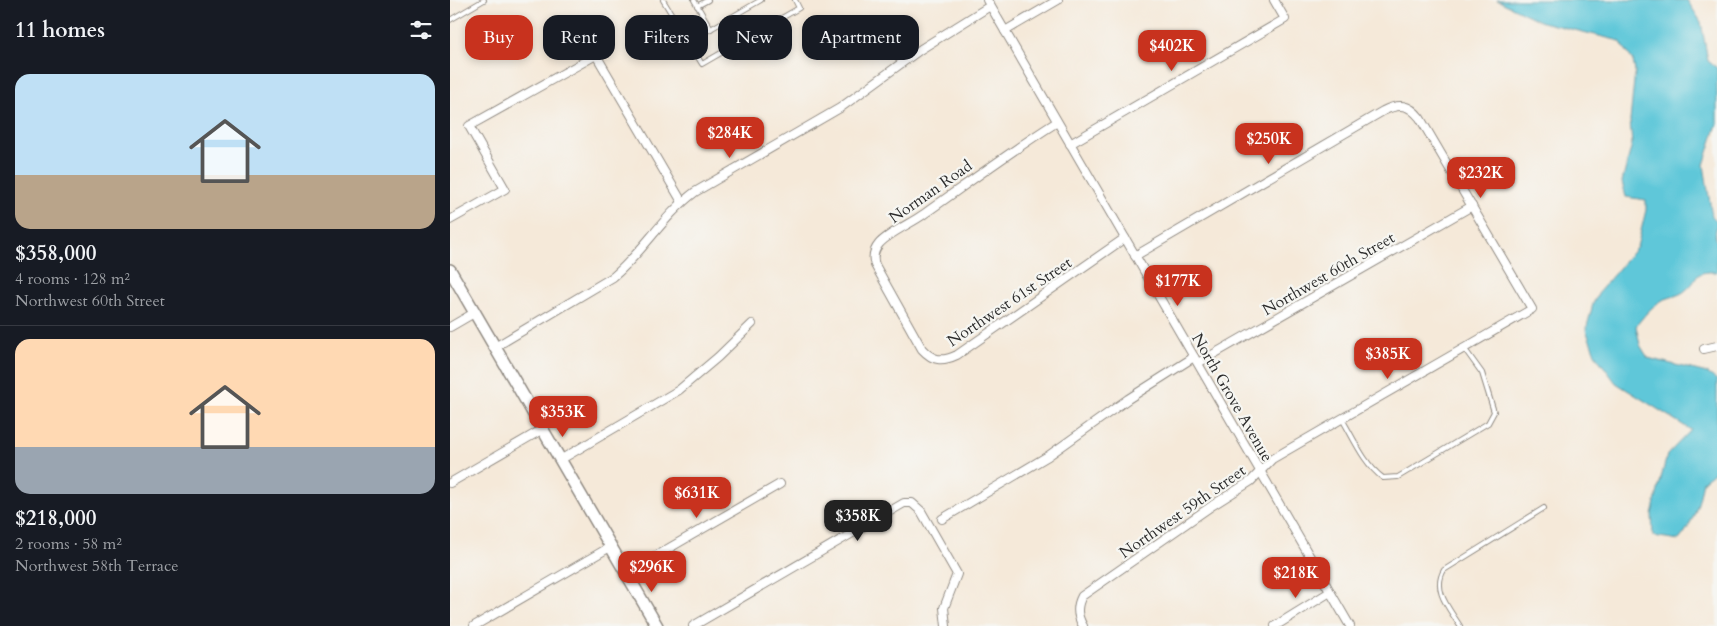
<!DOCTYPE html>
<meta charset="utf-8">
<style>
:root{--surface:#171b24;--page:#20242c;--text:#f1f3f6;--muted:#9ea1a6;--line:#363941;--accent:#c8321e}
body{margin:0;font-family:Cardo,serif;background:var(--page);color:var(--text);height:100vh;display:flex;flex-direction:column;font-size:19px;white-space:nowrap}
*{box-sizing:border-box;margin:0}
p{font-size:16px;color:var(--muted)}
.icon{flex:none;width:28px;height:28px;fill:none;stroke:currentColor;stroke-width:2;stroke-linecap:round;stroke-linejoin:round}
.map{position:relative;flex:1;overflow:hidden}
.drawer{display:flex;flex-direction:column;background:var(--surface);width:450px}
.drawer>*{flex:none}
.banner{position:absolute;left:15px;top:15px;width:475px;height:45px;display:flex;gap:10px}
.price{position:absolute;translate:-50% -42px;padding:0 11px;border-radius:10px;background:var(--accent);color:#fff;font-size:16px;line-height:32px;filter:drop-shadow(0 1px 2px #0008)}
.price::after{content:'';position:absolute;left:50%;top:30px;width:15px;height:11px;margin-left:-8px;background:inherit;clip-path:polygon(0 0,100% 0,50% 100%)}
.price.active{background:#222;color:#fff}
ul{padding:0;list-style:none}
li{display:grid;align-content:center;gap:10px;height:265px;padding:0 15px}
li+li{border-top:1px solid var(--line)}
li span{display:grid;place-items:center;height:155px;border-radius:15px;color:#555}
li>.icon{margin-inline-start:auto}
span .icon{width:90px;height:90px;fill:#fffc;stroke-width:1}
li b{font-size:21px}
h2{display:flex;justify-content:space-between;align-items:center;height:60px;padding:0 15px;font-size:21px}
.pill{padding:0 18px;border-radius:15px;background:var(--surface);box-shadow:0 2px 8px #0003;font-size:18px;line-height:45px}
.pill.active{background:var(--accent);color:#fff}
main{display:flex;flex:1;min-height:0}
.map>svg:first-child{display:block}
</style>
<main>
<section class="drawer">
<h2>11 homes<svg class="icon" aria-label="filters" viewBox="0 0 24 24"><path d="M4 7h16M4 17h16"/><circle cx="9" cy="7" r="2"/><circle cx="15" cy="17" r="2"/></svg></h2>
<ul>
<li><span style="background:linear-gradient(#bfe0f5 65%,#b9a48a 0)"><svg class="icon" aria-label="home" viewBox="0 0 24 24"><path d="M3 11l9-7 9 7M6 9v11h12V9"/></svg></span><div><b>$358,000</b><p>4 rooms · 128 m²</p><p>Northwest 60th Street</p></div></li>
<li><span style="background:linear-gradient(#ffd9b3 70%,#9aa5b1 0)"><svg class="icon" aria-label="home" viewBox="0 0 24 24"><path d="M3 11l9-7 9 7M6 9v11h12V9"/></svg></span><div><b>$218,000</b><p>2 rooms · 58 m²</p><p>Northwest 58th Terrace</p></div></li>
</ul>
</section>
<div class="map">
<svg width="1267" height="626" viewBox="0 0 1267 626">
<rect width="100%" height="100%" fill="#f6f6f2"/>
<filter id="ink" filterUnits="userSpaceOnUse"><feTurbulence type="fractalNoise" baseFrequency=".02" numOctaves="2"/><feDisplacementMap in="SourceGraphic" scale="10" xChannelSelector="R" yChannelSelector="G"/><feConvolveMatrix kernelMatrix="1 2 1 2 8 2 1 2 1" color-interpolation-filters="sRGB"/></filter>
<filter id="wash" filterUnits="userSpaceOnUse"><feTurbulence type="fractalNoise" baseFrequency=".0096" numOctaves="4" result="noise"/><feDisplacementMap in="SourceGraphic" scale="20" xChannelSelector="R" yChannelSelector="G"/><feGaussianBlur stdDeviation="1.12" result="paint"/><feColorMatrix in="noise" values="0 0 0 0 0 0 0 0 0 0 0 0 0 0 0 0 0 1.4 0 .05"/><feComposite in="paint" operator="in"/></filter>
<g filter="url(#wash)">
<rect width="100%" height="100%" fill="#f5e9d9"/>
<path fill="#5ec7d9" stroke="#447982" d="M1047,0H1237L1251,22L1258,61L1267,68V124L1254,165L1262,216L1267,221L1265,239L1267,241V272C1241,271 1251,278 1236,290C1230,296 1218,297 1211,301C1201,307 1193,317 1186,326L1190,345L1198,358L1257,373L1267,380V470L1253,481C1249,503 1244,523 1229,540L1203,536L1202,514L1217,455L1241,430L1166,383L1146,356L1136,330L1143,304L1148,293L1187,247L1196,210V200L1176,197L1172,182L1182,144L1180,121L1185,71L1183,61L1170,41L1092,22Z"/>
</g>
<g filter="url(#ink)">
<g fill="none" stroke-linecap="round" stroke-linejoin="round">
<g stroke="#908a82" stroke-width="6">
<g id="lane">
<path d="M213,0L252,64L349,8L345,0"/>
<path d="M244,0L261,29"/>
<path d="M247,6L258,0"/>
<path d="M0,20L34,0"/>
<path d="M238,42L311,0"/>
<path d="M892,419C904,439 914,464 933,478L948,477L1038,423L1044,412L1032,373L1014,348"/>
<path d="M1010,626C999,608 982,590 994,570L1094,508"/>
</g>
</g>
<g stroke="#908a82" stroke-width="10">
<g id="street">
<path d="M537,0L900,626"/>
<path d="M555,31L608,0"/>
<path d="M607,122C561,151 518,183 474,214C462,223 438,233 429,244C424,250 422,257 425,265L472,349C483,361 492,362 507,355L675,238"/>
<path d="M620,144L835,19L824,0"/>
<path d="M0,220L55,189L19,126L146,55L232,202"/>
<path d="M0,327L24,313"/>
<path d="M45,347L163,277C193,252 213,216 245,192L390,108L471,49L540,6"/>
<path d="M1254,349L1267,346"/>
<path d="M748,363L1022,206"/>
<path d="M110,460L229,390L268,357L302,324"/>
<path d="M0,483L93,429"/>
<path d="M492,519L598,456L678,399L744,357"/>
<path d="M176,573L330,484"/>
<path d="M24,626L160,547"/>
<path d="M243,626L454,503H462L471,511L507,574L494,608L496,626"/>
<path d="M633,626C627,616 626,607 632,596L763,505L801,481L822,459L1082,309L970,118C959,104 949,103 933,111L685,256"/>
<path d="M825,626L880,592"/>
</g>
</g>
<g stroke="#908a82" stroke-width="14">
<path id="secondary" d="M0,270L207,626"/>
</g>
<use href="#lane" stroke="#fff" stroke-width="4"/>
<use href="#street" stroke="#fff" stroke-width="8"/>
<use href="#secondary" stroke="#fff" stroke-width="11"/>
</g>
</g>
<g text-anchor="middle" stroke-width="4.5" stroke-linejoin="round" paint-order="stroke">
<g font-size="16" fill="#2b2b2b" stroke="#f6f6f2">
<text transform="translate(480 191) rotate(-35)" y="6">Norman Road</text>
<text transform="translate(878 273) rotate(-30)" y="6">Northwest 60th Street</text>
<text transform="translate(559 301) rotate(-34)" y="6">Northwest 61st Street</text>
<text transform="translate(783 397) rotate(60)" y="6">North Grove Avenue</text>
<text transform="translate(732 511) rotate(-35)" y="6">Northwest 59th Street</text>
</g>
</g>
</svg>
<b class="price" style="left:722px;top:72px">$402K</b>
<b class="price" style="left:280px;top:159px">$284K</b>
<b class="price" style="left:819px;top:165px">$250K</b>
<b class="price" style="left:1031px;top:199px">$232K</b>
<b class="price" style="left:728px;top:307px">$177K</b>
<b class="price" style="left:938px;top:380px">$385K</b>
<b class="price" style="left:113px;top:438px">$353K</b>
<b class="price" style="left:247px;top:519px">$631K</b>
<b class="price active" style="left:408px;top:542px">$358K</b>
<b class="price" style="left:202px;top:593px">$296K</b>
<b class="price" style="left:846px;top:599px">$218K</b>
<div class="banner">
<a class="pill active">Buy</a>
<a class="pill">Rent</a>
<a class="pill">Filters</a>
<a class="pill">New</a>
<a class="pill">Apartment</a>
</div>
</div>
</main>
